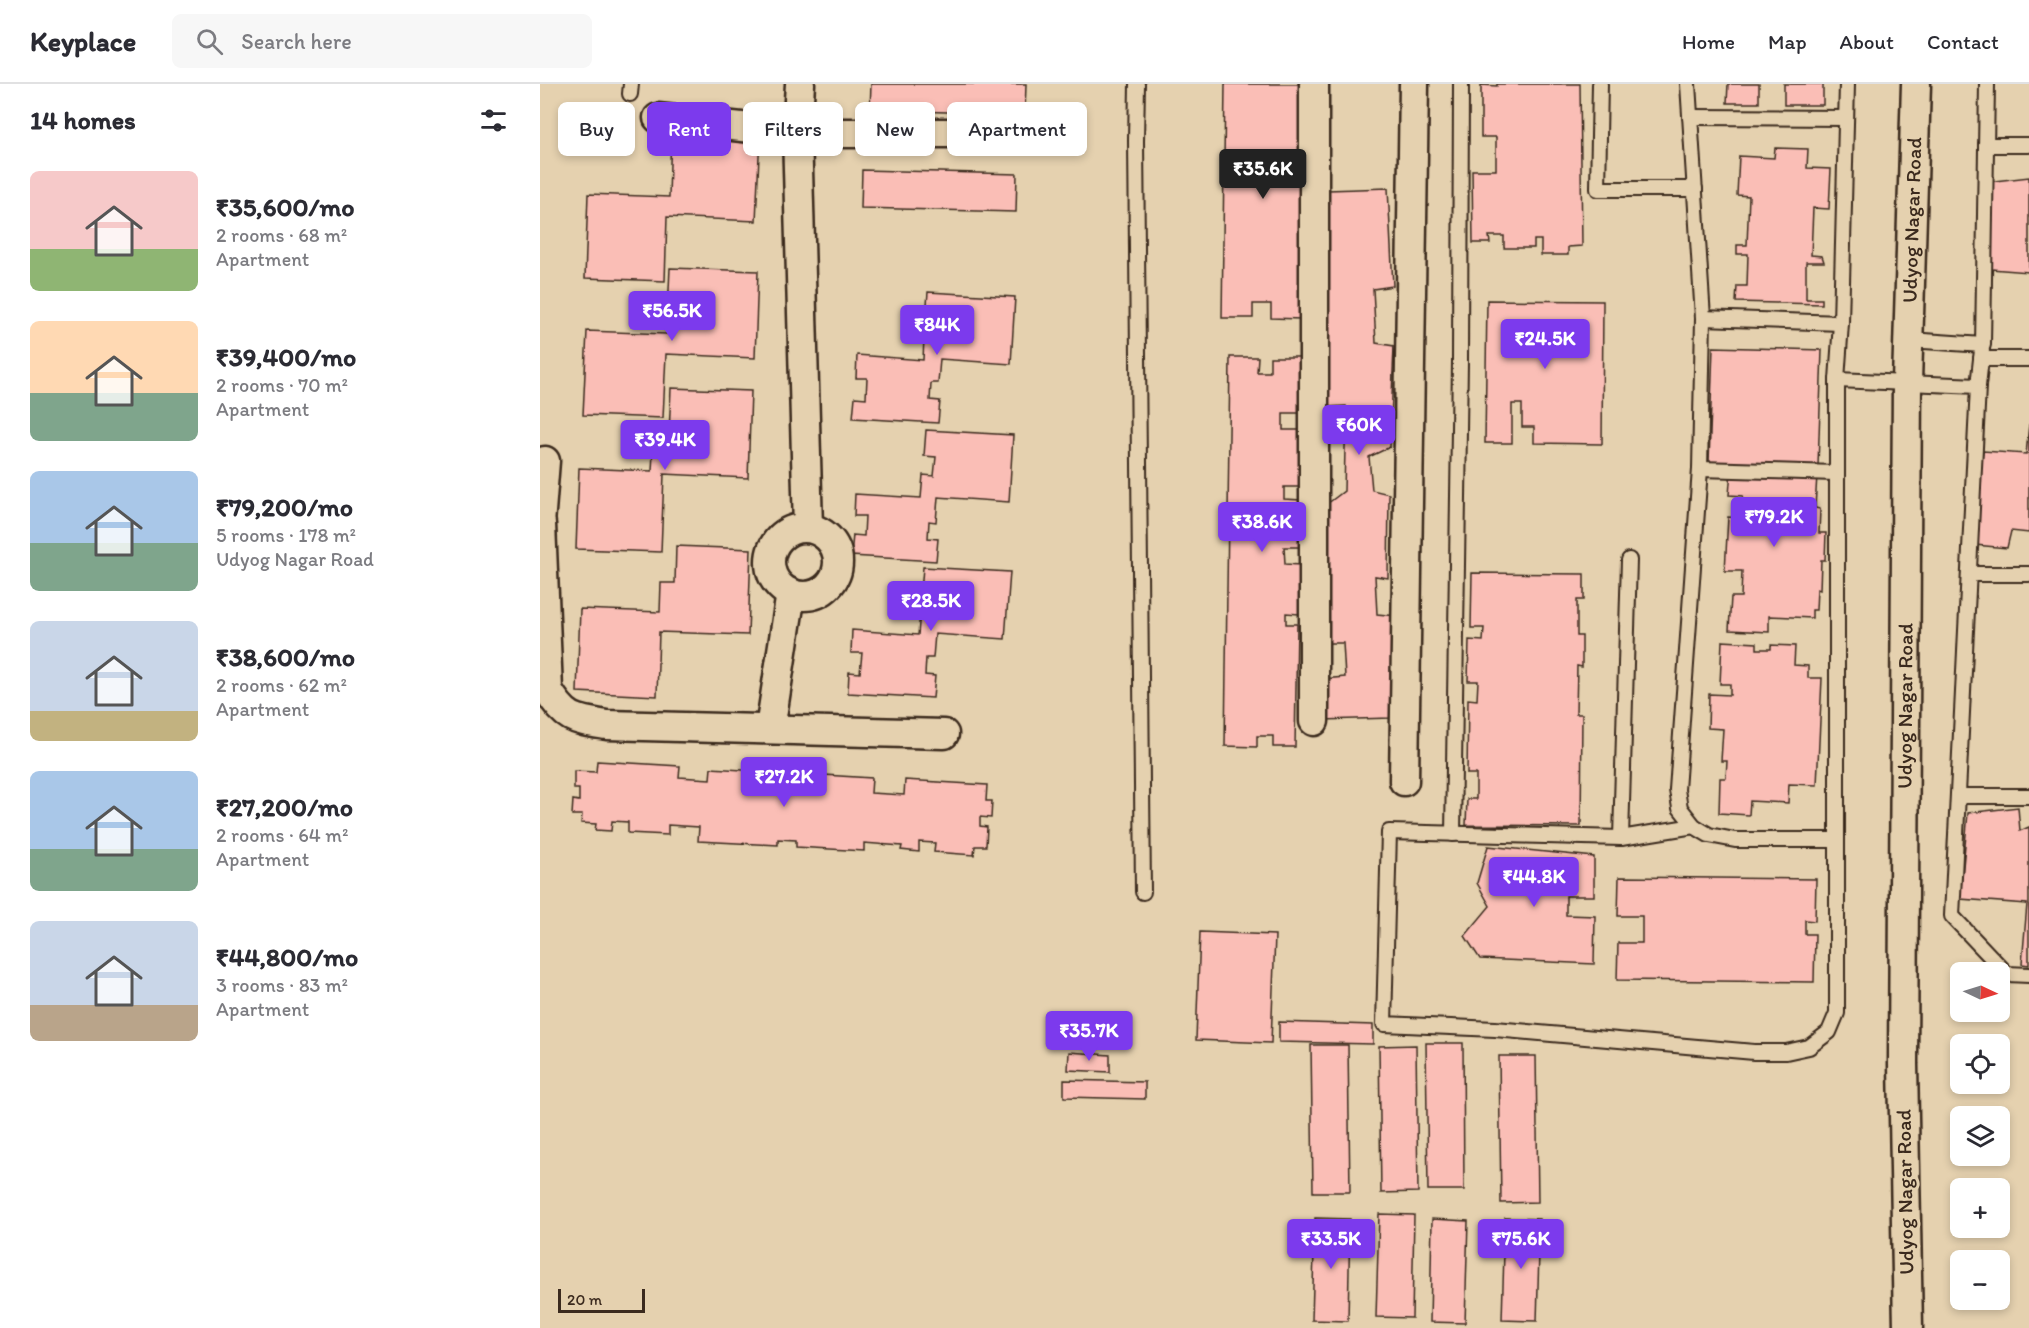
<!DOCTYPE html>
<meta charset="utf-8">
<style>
:root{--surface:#fff;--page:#f7f7f7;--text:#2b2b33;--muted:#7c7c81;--line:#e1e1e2;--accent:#7c3aed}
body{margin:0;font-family:Itim,sans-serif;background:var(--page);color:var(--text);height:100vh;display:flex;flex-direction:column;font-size:22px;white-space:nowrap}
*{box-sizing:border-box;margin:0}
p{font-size:20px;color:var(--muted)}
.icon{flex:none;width:33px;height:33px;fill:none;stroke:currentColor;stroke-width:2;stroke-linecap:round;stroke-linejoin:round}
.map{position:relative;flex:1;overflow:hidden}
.sheet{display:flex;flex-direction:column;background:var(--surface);width:540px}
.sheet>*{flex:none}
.banner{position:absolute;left:18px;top:18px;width:570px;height:54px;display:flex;gap:12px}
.needle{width:39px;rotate:94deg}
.tools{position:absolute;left:1410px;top:878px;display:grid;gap:12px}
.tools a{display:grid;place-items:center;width:60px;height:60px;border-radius:9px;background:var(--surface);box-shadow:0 3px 9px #0003;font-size:30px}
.scale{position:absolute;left:18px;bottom:15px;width:87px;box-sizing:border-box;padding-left:6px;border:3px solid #3b2a1e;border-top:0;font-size:16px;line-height:21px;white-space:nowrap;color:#3b2a1e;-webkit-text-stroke:4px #e5d1af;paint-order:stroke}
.price{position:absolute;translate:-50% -51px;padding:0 14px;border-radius:6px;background:var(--accent);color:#fff;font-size:20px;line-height:39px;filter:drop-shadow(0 2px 3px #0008)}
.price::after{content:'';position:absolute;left:50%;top:36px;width:18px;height:14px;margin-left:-9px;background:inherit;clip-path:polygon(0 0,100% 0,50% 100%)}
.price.active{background:#222;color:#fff}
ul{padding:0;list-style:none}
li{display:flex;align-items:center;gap:18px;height:150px;padding:0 30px}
li span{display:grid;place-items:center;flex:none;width:168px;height:120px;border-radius:9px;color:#555}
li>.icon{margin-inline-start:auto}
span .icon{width:72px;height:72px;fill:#fffc;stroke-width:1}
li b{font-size:26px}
h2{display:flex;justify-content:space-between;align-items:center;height:72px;padding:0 30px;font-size:26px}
.chip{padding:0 21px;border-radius:9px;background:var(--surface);box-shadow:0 3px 9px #0003;font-size:21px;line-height:54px}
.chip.active{background:var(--accent);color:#fff}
header{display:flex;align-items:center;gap:36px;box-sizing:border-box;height:84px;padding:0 30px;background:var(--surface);border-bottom:2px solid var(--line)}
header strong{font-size:28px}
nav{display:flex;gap:33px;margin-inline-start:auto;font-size:21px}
.search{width:420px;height:54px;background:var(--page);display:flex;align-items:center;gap:15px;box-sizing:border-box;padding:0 21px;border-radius:9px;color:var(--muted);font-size:22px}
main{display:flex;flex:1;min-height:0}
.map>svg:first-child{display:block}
</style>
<header>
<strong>Keyplace</strong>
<div class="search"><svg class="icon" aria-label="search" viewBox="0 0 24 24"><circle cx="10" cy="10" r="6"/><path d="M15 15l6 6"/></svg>Search here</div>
<nav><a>Home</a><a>Map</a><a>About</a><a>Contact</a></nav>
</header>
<main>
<section class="sheet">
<h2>14 homes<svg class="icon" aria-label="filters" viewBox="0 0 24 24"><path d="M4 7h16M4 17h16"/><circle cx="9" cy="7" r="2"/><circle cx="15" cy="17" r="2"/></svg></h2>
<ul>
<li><span style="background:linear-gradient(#f6c9c9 65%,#8fb573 0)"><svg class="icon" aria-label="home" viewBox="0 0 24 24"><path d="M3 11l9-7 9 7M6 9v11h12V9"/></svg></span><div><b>₹35,600/mo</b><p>2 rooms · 68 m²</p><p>Apartment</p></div></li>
<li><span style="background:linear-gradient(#ffd9b3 60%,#7fa58c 0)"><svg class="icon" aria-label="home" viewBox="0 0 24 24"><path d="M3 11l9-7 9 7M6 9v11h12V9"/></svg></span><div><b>₹39,400/mo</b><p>2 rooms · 70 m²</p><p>Apartment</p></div></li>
<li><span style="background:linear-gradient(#a9c7e8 60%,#7fa58c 0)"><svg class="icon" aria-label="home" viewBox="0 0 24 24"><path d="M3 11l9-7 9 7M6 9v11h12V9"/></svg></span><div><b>₹79,200/mo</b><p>5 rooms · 178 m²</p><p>Udyog Nagar Road</p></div></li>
<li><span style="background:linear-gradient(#c9d6e8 75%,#c2b280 0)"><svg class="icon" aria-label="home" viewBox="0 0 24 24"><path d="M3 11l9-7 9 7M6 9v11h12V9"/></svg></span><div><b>₹38,600/mo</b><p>2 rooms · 62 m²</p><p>Apartment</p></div></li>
<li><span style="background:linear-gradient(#a9c7e8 65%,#7fa58c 0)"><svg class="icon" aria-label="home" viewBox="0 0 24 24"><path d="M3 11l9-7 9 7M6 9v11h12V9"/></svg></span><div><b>₹27,200/mo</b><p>2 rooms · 64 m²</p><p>Apartment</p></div></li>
<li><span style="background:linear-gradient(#c9d6e8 70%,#b9a48a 0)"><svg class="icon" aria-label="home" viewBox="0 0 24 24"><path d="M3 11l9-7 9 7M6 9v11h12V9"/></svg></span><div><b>₹44,800/mo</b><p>3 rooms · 83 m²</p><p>Apartment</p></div></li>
</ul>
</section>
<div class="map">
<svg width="1489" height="1244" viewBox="0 0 1489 1244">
<rect width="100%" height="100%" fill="#e5d1af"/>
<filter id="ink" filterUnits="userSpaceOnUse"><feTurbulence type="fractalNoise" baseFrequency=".0167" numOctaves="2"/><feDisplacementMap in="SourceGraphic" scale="12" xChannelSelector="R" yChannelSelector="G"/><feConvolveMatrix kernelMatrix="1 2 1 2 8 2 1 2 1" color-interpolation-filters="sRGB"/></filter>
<g filter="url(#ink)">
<g fill="#fabeb6" stroke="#3b2a1e" stroke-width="1.5">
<path d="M331,0H486L485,30L330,26Z"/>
<path d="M685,0H764L761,235L731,234V220H713V234H682Z"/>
<path d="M957,0H1040L1042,162L1028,163V171H1001V156H994V164H964V152H949L950,159H933L932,86H956V53H941V1L957,2Z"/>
<path d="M1188,0H1219V19H1187Z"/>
<rect x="1244" y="0" width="39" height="21"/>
<path d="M131,47L220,50L216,137L127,133L125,197L45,194L48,110L129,113Z"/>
<path d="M1235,64L1268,65L1267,84L1291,85L1289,125L1273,124L1271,171L1282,172L1284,178H1266V215H1282V220L1196,218L1197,202H1207L1208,170H1197V161H1207L1209,112L1197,111L1199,72L1234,74Z"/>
<path d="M322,86L477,90L476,128L321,124Z"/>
<path d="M1489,93V188L1438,184L1446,98Z"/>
<path d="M848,104L853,202L833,205L836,259L854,262L850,363L829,373L832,406L849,410L848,494L835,492L837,530L857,532L851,634L782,636L783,595L805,593L803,559H787V420L804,407L806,322L786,323L789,252L788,106Z"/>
<path d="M130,184L218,187L215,274L126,270L123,334L43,331L47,247L127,250Z"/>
<path d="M388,208L475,213L471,280L400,275L398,299H391L390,316L400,317L398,339L313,334L315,313L326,314L327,294H316L317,271L383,276L384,253L396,254L398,235L386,234Z"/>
<path d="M947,216L1063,217L1062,360L994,359V343H982V320H972V359H945Z"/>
<path d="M1173,263L1282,266L1278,382L1169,378Z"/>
<path d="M690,273H718L717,288H730V273H760L759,329H743V346H760L759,403H744V415L761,416L760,463H744L745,480L760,481L759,530L746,529V540H757L755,663H733V652H717V663L685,662Z"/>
<path d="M131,304L211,307L208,394L124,390L121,468L36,465L39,384L112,387L114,351H129Z"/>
<path d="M1489,340V449L1471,447L1467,464L1435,461L1443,367L1486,370Z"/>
<path d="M386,346L473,351L469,418L398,413L396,438L389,437L388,454L398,455L396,477L311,472L313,451L324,452L325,432H314L315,410L381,414L383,391L394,392L396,373L384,372Z"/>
<path d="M1191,386L1277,391L1275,424L1280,425L1279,449H1286L1285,476H1281L1280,506L1277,505L1276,526H1272V534L1229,532V548L1189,546L1191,513H1201L1202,487H1185L1188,433L1202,434L1203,412L1189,411Z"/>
<path d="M136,462L211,465L208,551L119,548L117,612L37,608L40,525L120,528L121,499H135Z"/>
<path d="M383,483L470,488L465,555L395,550L393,574H386L385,591L395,592L393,614L308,609L309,588L320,589L322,569H311L312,546L378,551L380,528L391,529L392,510L381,509Z"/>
<path d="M932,489L1044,490V516H1037V552H1042V583L1037,582L1036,630H1042L1041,742L926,741L927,715H936V690H927L928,615L937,616L938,597H928L929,556L943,557L944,544H931Z"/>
<path d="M1182,557L1217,559V565H1231V561L1255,562L1254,581L1268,582V594H1282L1277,701L1249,700L1248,719L1210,717L1209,731L1179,729L1180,694H1186L1187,677H1181L1183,645L1168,644L1169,610L1190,611V600H1180Z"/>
<path d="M57,677L140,682L139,693L170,695L171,684L332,694L331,709L364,711L365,696L447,701L446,717H452L451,734L440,733V742L447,743L446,762H435L434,771L394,768L395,759L379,758V768L361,766L362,762L324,759V767L256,763V756L238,755V761L158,757L159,743L128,741V751L88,749V738L72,737L71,747L55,746L56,740L41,739L42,731H32L33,716L39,717V705H34V687L56,688Z"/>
<path d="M1478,723L1480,747L1489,743V881L1482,880L1487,820L1420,815L1428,729Z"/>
<path d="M948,762L1054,773V812H1026V831L1055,832L1054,880L940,875L925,852L950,822L937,799Z"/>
<path d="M1079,793L1276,795L1275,837L1265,836V850H1275L1274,898L1077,896L1078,859H1102V832H1078Z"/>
<path d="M660,848L735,851L731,959L656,956Z"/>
<path d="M739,938L833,941V960L739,958Z"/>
<path d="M527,939L544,940V957H526Z"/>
<path d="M886,959H923L924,1106H888Z"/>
<path d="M771,961H808L810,1108H773Z"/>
<path d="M876,961L878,1108L841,1109L839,962Z"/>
<path d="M529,968L570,971V988L528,986Z"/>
<path d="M959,972H996L998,1118L961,1119Z"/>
<path d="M524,996L605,998V1015L524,1013Z"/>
<path d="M839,1130L874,1131L872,1234L836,1233Z"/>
<path d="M775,1134L810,1135L808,1237L772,1236Z"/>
<path d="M965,1134L1000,1135L997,1237L962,1236Z"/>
<path d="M892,1135L928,1137L925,1239L890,1238Z"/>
</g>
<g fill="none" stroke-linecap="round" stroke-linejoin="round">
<g stroke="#3b2a1e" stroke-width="18">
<g id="service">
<path d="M597,0L596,57L603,808"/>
<path d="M1060,0L1058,105H1155"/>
<path d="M1148,0L1163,234L1160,385L1137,706L1140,724L1154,742L1169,751L1195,756H1297"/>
<path d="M90,10L91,0"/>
<path d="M1150,33L1306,34"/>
<path d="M1446,61H1489"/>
<path d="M1163,234L1301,239"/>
<path d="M1369,256L1443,261L1447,0"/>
<path d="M1441,275H1489"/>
<path d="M1297,296L1438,302L1412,832L1467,890L1489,891"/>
<path d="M1438,302L1442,266"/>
<path d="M1160,385L1296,389"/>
<path d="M1429,490H1489"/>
<path d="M1418,712H1489"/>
<path d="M1154,742L1081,754L849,748L844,940L955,945L1214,968H1246L1269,963L1289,948L1297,929V296L1301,239L1307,0"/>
<path d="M913,750L920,278L921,0"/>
<path d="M1081,754L1089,476"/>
</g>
</g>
<g stroke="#3b2a1e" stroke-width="33">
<g id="minor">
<path d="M260,0L257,49L268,444"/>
<path d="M118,34L257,49H492"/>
<path d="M0,440L5,377"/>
<path d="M1,440L8,606C26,636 35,636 67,641L404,650"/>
<circle cx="264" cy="478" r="34"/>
<path d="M774,637V0"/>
<path d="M230,645L251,509"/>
<path d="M864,697L874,0"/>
<path id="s1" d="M1368,1244L1363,980L1367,298L1376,0"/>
</g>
</g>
<use href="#service" stroke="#e5d1af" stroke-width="14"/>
<use href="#minor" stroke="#e5d1af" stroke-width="28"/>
</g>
</g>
<g text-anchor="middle" stroke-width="6" stroke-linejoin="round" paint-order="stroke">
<g font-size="21" fill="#3b2a1e" stroke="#e5d1af">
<text dy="7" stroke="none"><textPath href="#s1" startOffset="1108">Udyog Nagar Road</textPath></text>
<text dy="7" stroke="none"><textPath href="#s1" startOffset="622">Udyog Nagar Road</textPath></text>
<text transform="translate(1365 1108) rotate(-91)" y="7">Udyog Nagar Road</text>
</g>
</g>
</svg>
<div class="tools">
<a><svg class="needle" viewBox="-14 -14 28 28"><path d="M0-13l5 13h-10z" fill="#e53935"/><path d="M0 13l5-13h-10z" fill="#7c7c81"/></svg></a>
<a><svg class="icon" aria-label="locate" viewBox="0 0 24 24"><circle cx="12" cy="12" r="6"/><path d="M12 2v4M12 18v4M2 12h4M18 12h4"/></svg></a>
<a><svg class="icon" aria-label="layers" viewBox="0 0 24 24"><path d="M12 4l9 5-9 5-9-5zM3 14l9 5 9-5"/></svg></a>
<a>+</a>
<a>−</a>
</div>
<div class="scale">20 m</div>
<b class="price active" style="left:723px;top:116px">₹35.6K</b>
<b class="price" style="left:132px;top:258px">₹56.5K</b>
<b class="price" style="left:397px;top:272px">₹84K</b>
<b class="price" style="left:1005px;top:286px">₹24.5K</b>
<b class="price" style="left:819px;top:372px">₹60K</b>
<b class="price" style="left:125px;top:387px">₹39.4K</b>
<b class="price" style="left:1234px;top:464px">₹79.2K</b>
<b class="price" style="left:722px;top:469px">₹38.6K</b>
<b class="price" style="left:391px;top:548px">₹28.5K</b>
<b class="price" style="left:244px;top:724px">₹27.2K</b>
<b class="price" style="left:994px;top:824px">₹44.8K</b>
<b class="price" style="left:549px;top:978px">₹35.7K</b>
<b class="price" style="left:791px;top:1186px">₹33.5K</b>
<b class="price" style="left:981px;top:1186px">₹75.6K</b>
<div class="banner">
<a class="chip">Buy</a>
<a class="chip active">Rent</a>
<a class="chip">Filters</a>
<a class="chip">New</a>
<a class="chip">Apartment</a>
</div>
</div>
</main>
